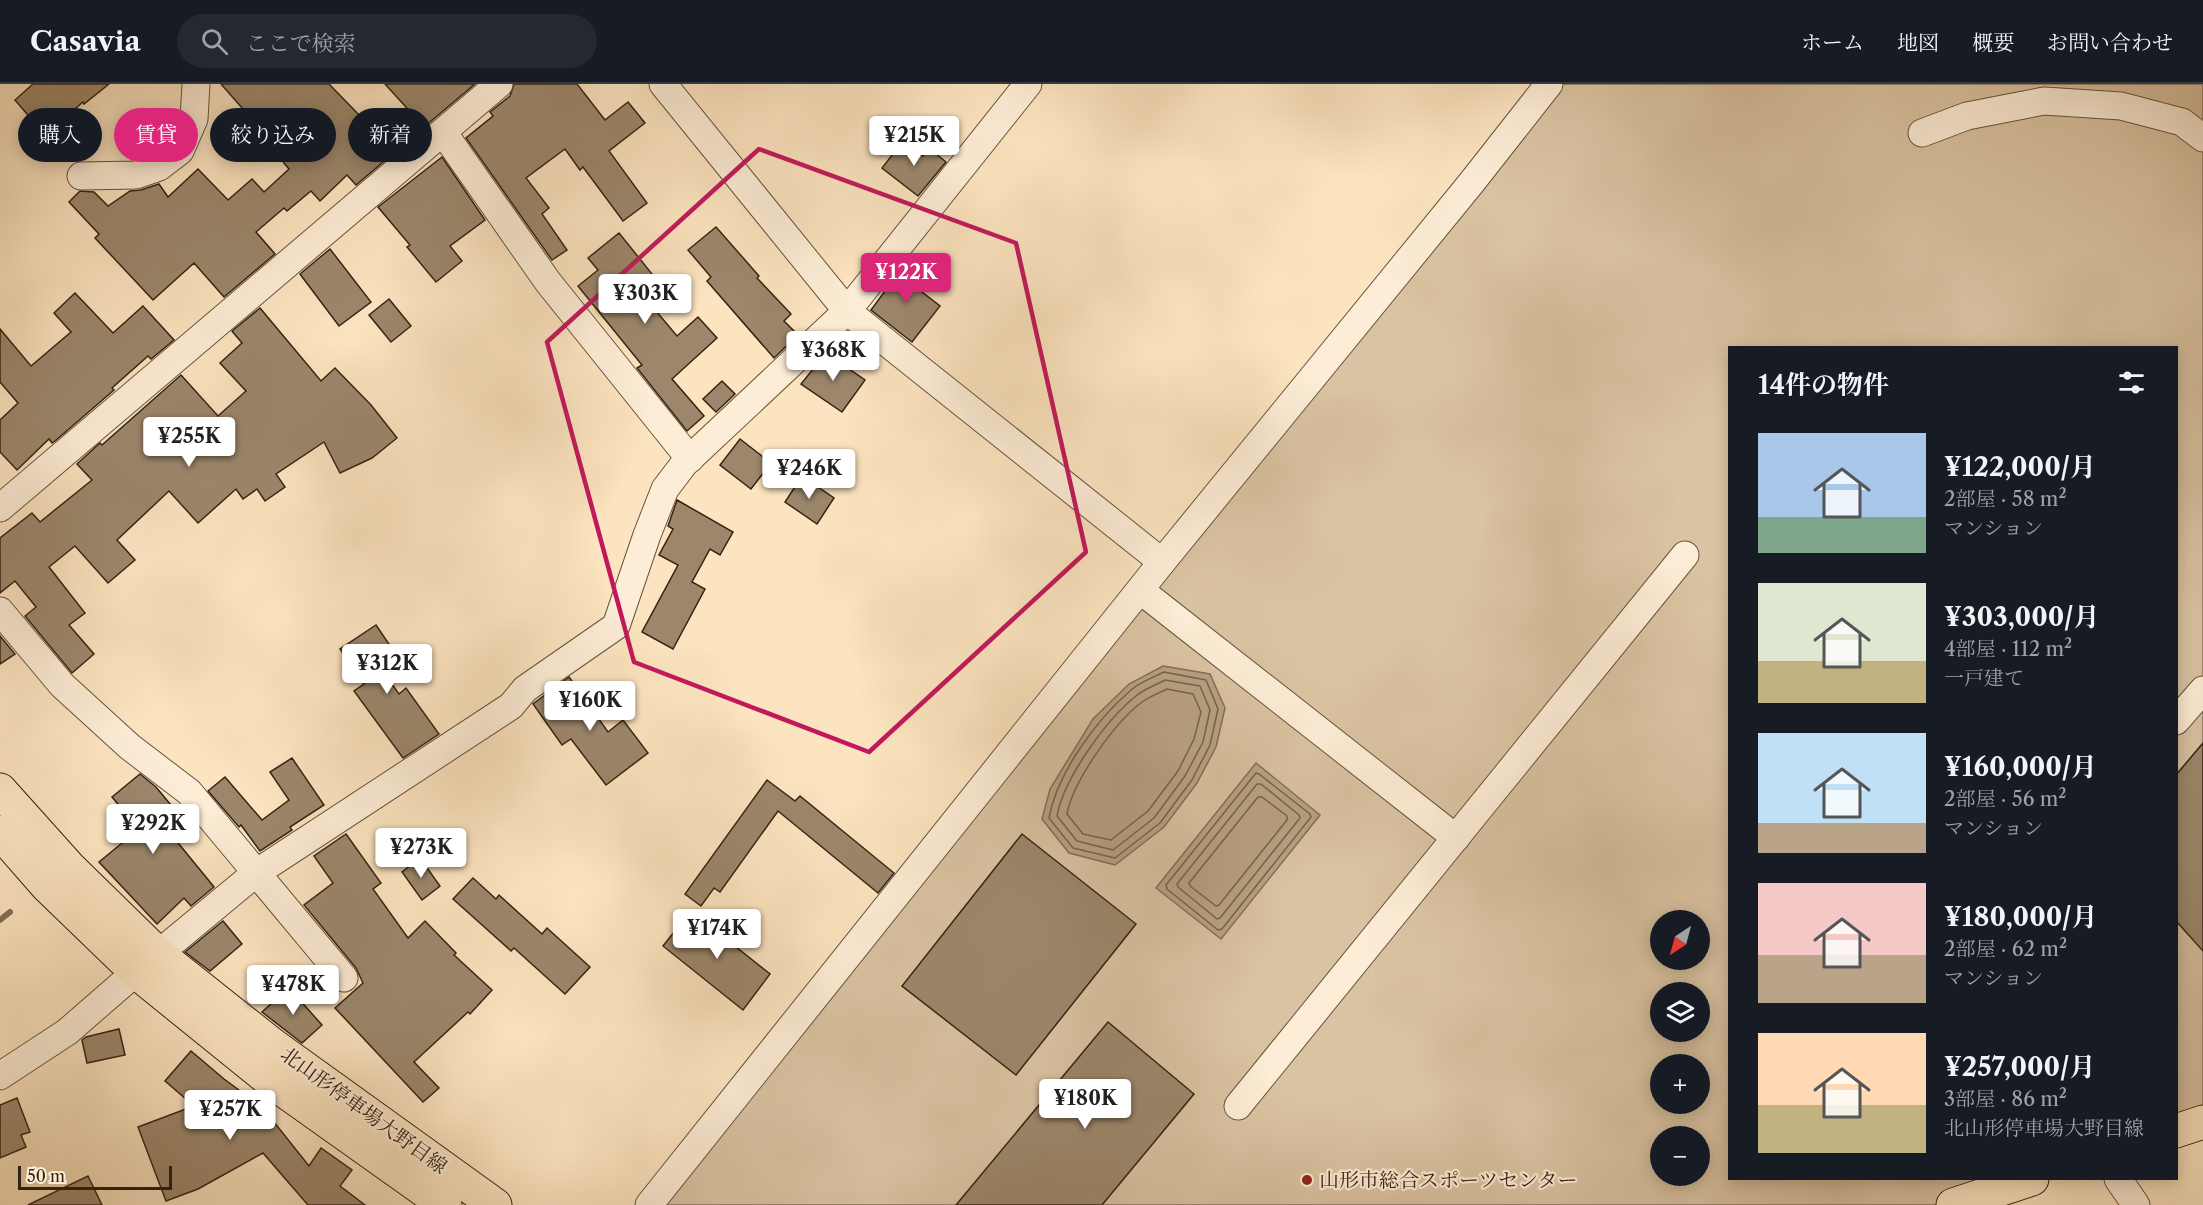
<!DOCTYPE html>
<html lang="ja">
<meta charset="utf-8">
<style>
:root{--surface:#171b24;--page:#242831;--text:#f1f3f6;--muted:#9ea1a6;--line:#363941;--accent:#db2777}
body{margin:0;font-family:"Libre Caslon Text","Noto Serif JP",serif;background:var(--page);color:var(--text);height:100vh;display:flex;flex-direction:column;font-size:22px;white-space:nowrap}
*{box-sizing:border-box;margin:0}
p{font-size:20px;color:var(--muted)}
.icon{flex:none;width:33px;height:33px;fill:none;stroke:currentColor;stroke-width:2;stroke-linecap:round;stroke-linejoin:round}
.map{position:relative;flex:1;overflow:hidden}
.panel{position:absolute;left:1728px;top:262px;width:450px;height:834px;display:flex;flex-direction:column;background:var(--surface);border-radius:0px;box-shadow:0 3px 15px #0003}
.panel>*{flex:none}
.top-card{position:absolute;left:18px;top:24px;width:570px;height:54px;display:flex;gap:12px}
.needle{width:39px;rotate:216deg}
.tools{position:absolute;left:1650px;top:826px;display:grid;gap:12px}
.tools a{display:grid;place-items:center;width:60px;height:60px;border-radius:50%;background:var(--surface);box-shadow:0 3px 15px #0003;font-size:30px}
.scale{position:absolute;left:18px;bottom:15px;width:154px;box-sizing:border-box;padding-left:6px;border:3px solid #352311;border-top:0;font-size:16px;line-height:21px;white-space:nowrap;color:#352311;-webkit-text-stroke:4px #fdedd6;paint-order:stroke}
.price{position:absolute;translate:-50% -51px;padding:0 14px;border-radius:6px;background:#fff;color:#222;font-size:20px;line-height:39px;filter:drop-shadow(0 2px 3px #0008)}
.price::after{content:'';position:absolute;left:50%;top:36px;width:18px;height:14px;margin-left:-9px;background:inherit;clip-path:polygon(0 0,100% 0,50% 100%)}
.price.selected{background:var(--accent);color:#fff}
ul{padding:0;list-style:none}
li{display:flex;align-items:center;gap:18px;height:150px;padding:0 30px}
li span{display:grid;place-items:center;flex:none;width:168px;height:120px;border-radius:0px;color:#555}
li>.icon{margin-inline-start:auto}
span .icon{width:72px;height:72px;fill:#fffc;stroke-width:1}
li b{font-size:26px}
h2{display:flex;justify-content:space-between;align-items:center;height:72px;padding:0 30px;font-size:26px}
.chip{padding:0 21px;border-radius:27px;background:var(--surface);box-shadow:0 3px 15px #0003;font-size:21px;line-height:54px}
.chip.selected{background:var(--accent);color:#fff}
header{display:flex;align-items:center;gap:36px;box-sizing:border-box;height:84px;padding:0 30px;background:var(--surface);border-bottom:2px solid var(--line)}
header strong{font-size:28px}
nav{display:flex;gap:33px;margin-inline-start:auto;font-size:21px}
.search{width:420px;height:54px;background:var(--page);display:flex;align-items:center;gap:15px;box-sizing:border-box;padding:0 21px;border-radius:33px;color:var(--muted);font-size:22px}
.map>svg:first-child{display:block}
</style>
<header>
<strong>Casavia</strong>
<div class="search"><svg class="icon" aria-label="search" viewBox="0 0 24 24"><circle cx="10" cy="10" r="6"/><path d="M15 15l6 6"/></svg>ここで検索</div>
<nav><a>ホーム</a><a>地図</a><a>概要</a><a>お問い合わせ</a></nav>
</header>
<div class="map">
<svg width="2203" height="1121" viewBox="0 0 2203 1121">
<rect width="100%" height="100%" fill="#fce4c0"/>
<filter id="stains"><feTurbulence type="fractalNoise" baseFrequency=".00333" numOctaves="4"/><feColorMatrix values="0 0 0 0 .2 0 0 0 0 .09 0 0 0 0 .02 0 0 0 .5 -.17"/></filter>
<radialGradient id="worn" r=".72"><stop offset=".6" stop-color="#630" stop-opacity="0"/><stop offset="1" stop-color="#630" stop-opacity=".3"/></radialGradient>
<path fill="#dac3a2" stroke="#88735a" stroke-width="1.5" fill-rule="evenodd" d="M1549,0H2203V1035L2177,1045L2176,264H1730V1095H2032L1952,1121H649ZM1660,837H1700V876H1660ZM1660,909H1700V948H1660ZM1660,981H1700V1020H1660ZM1660,1053H1700V1092H1660Z"/>
<g fill="#b8a284" stroke="#846f56" stroke-width="1.5">
<path d="M1163,582L1210,590L1225,624L1216,663L1197,699L1164,743L1115,781L1069,769L1042,735L1050,705L1093,635L1129,600Z"/>
<path d="M1256,679L1320,731L1221,855L1156,804Z"/>
</g>
<g fill="none" stroke-linecap="round" stroke-linejoin="round">
<g stroke="#76624a" stroke-width="1.5">
<path d="M1164,588L1206,596L1218,625L1210,661L1192,696L1160,739L1115,774L1073,764L1049,734C1057,689 1097,635 1131,606C1140,598 1154,593 1164,588Z"/>
<path d="M1165,596L1200,602L1210,626L1203,658L1185,692L1154,734L1113,766L1077,757L1057,732C1064,694 1106,636 1136,612C1144,605 1156,601 1165,596Z"/>
<path d="M1167,605L1193,610L1201,628L1194,655L1178,687L1148,727L1111,756L1083,750L1067,730C1073,697 1115,638 1142,618C1149,613 1159,609 1167,605Z"/>
<path d="M1256,689L1259,690L1310,730L1311,733L1222,845L1218,846L1167,805L1166,801Z"/>
<path d="M1257,700H1261L1299,731L1300,734L1220,834L1217,835L1178,803L1177,800Z"/>
<path d="M1258,713H1262L1287,732V736L1219,821L1216,822L1190,802L1189,799Z"/>
</g>
<path stroke="#846f56" stroke-width="6" d="M0,836L10,828"/>
</g>
<g fill="#9c876c" stroke="#352311" stroke-width="1.5">
<path d="M33,0H109L84,20L83,18L45,51L15,16Z"/>
<path d="M221,0H329L395,68L356,101L347,91L320,117L311,107L287,127L284,124L256,148L275,170L224,213L194,179L153,216L95,154L99,150L69,118L80,107L94,108L108,122L130,107L141,106L159,100L168,113L198,85L228,116L252,95L264,108L289,85L247,35L250,33Z"/>
<path d="M385,0H475L424,43Z"/>
<path d="M514,0H577L605,36L628,18L645,39L609,67L647,119L623,137L583,83L580,86L565,65L526,94L549,124L542,130L567,166L552,176L466,54L493,32L490,28L510,12Z"/>
<path d="M903,57L923,72L929,64L946,78L918,112L882,84Z"/>
<path d="M442,73L485,136L450,162L462,177L436,198L407,163L410,161L378,123Z"/>
<path d="M716,143L759,192L757,194L791,230L784,237L798,251L774,274L707,197L711,193L688,166Z"/>
<path d="M619,149L652,190L635,202L677,252L698,233L717,254L672,295L704,332L687,347L637,284L642,281L578,202L598,186L588,174Z"/>
<path d="M330,165L371,218L339,242L300,190Z"/>
<path d="M910,173L921,181L909,198L940,222L912,258L871,226Z"/>
<path d="M75,209L113,249L143,222L174,256L151,275L148,272L112,304L114,306L55,357L52,359L49,355L17,386L0,368V336L18,319L0,298V245L31,282L71,248L54,229Z"/>
<path d="M389,215L411,242L391,258L369,231Z"/>
<path d="M260,224L321,297L335,284L371,321L397,354L372,374L340,389L324,358L276,390L285,403L265,417L257,405L243,415L236,405L198,439L169,407L117,456L135,476L108,499L75,462L49,483L85,529L69,541L94,570L72,589L25,532L36,523L15,497L0,509V454L32,429L40,438L92,396L77,380L100,359L102,361L181,291L218,332L246,307L220,279L242,259L232,247Z"/>
<path d="M826,269L865,296L842,328L801,300Z"/>
<path d="M722,297L735,310L716,328L703,315Z"/>
<path d="M740,355L771,379L751,405L720,381Z"/>
<path d="M802,392L834,414L817,440L785,418Z"/>
<path d="M677,416L733,448L720,471L710,465L692,498L705,505L673,565L642,548L678,481L659,471L673,445L668,442Z"/>
<path d="M376,541L395,569L378,581L399,610L406,604L439,650L403,674L354,607L364,600L340,565Z"/>
<path d="M0,552L15,570L0,580Z"/>
<path d="M569,593L608,648L623,636L648,669L606,701L571,655L562,661L533,620Z"/>
<path d="M2203,659V867L2176,837V691Z"/>
<path d="M292,674L324,721L290,743L292,746L260,767L241,741L239,743L208,707L225,693L262,736L289,716L270,688Z"/>
<path d="M140,690L156,703L175,726L161,738L214,803L191,822L184,814L157,840L99,778L139,745L112,713Z"/>
<path d="M767,696L795,717L800,712L894,789L878,809L778,727L720,808L714,804L701,822L685,810Z"/>
<path d="M346,750L381,799L373,805L408,854L425,837L456,869L454,871L492,906L470,930L468,928L414,978L439,1004L423,1018L335,924L363,899L356,884L304,821L333,799L314,772Z"/>
<path d="M1022,750L1136,840L1016,991L902,902Z"/>
<path d="M420,774L440,802L422,816L402,788Z"/>
<path d="M473,794L496,815L499,811L542,850L547,844L590,883L565,910L514,864L511,867L453,815Z"/>
<path d="M691,827L770,890L743,926L663,862Z"/>
<path d="M223,837L242,860L210,887L185,868Z"/>
<path d="M289,904L322,941L302,959L262,928Z"/>
<path d="M1108,938L1194,1010L1102,1121H956Z"/>
<path d="M119,945L125,971L87,979L82,956L86,953Z"/>
<path d="M191,967L224,995L251,1015L262,1031L266,1028L309,1082L321,1064L352,1086L340,1102L365,1121H308L263,1069L198,1105L166,1117L138,1043L194,1022L165,997Z"/>
<path d="M17,1014L30,1048L21,1051L26,1063L0,1074V1021Z"/>
<path d="M88,1092L102,1121H28Z"/>
</g>
<g fill="none" stroke-linecap="round" stroke-linejoin="round">
<g stroke="#67533d" stroke-width="29">
<g id="minor">
<path d="M663,0L847,227L1162,478"/>
<path d="M443,48L548,198L690,375"/>
<path d="M1922,49L1967,32L2044,17L2121,22L2182,38L2203,54"/>
<path d="M81,92L136,91L159,83L180,67L194,35L196,0"/>
<path d="M0,424L499,0"/>
<path d="M1140,506L1456,754"/>
<path d="M0,527L62,601L130,663L189,708L344,894"/>
<path d="M2176,637L2203,606"/>
<path d="M158,870L256,789L511,622L525,605L616,542L647,451L665,405L684,380L847,227L1028,0"/>
<path d="M0,992L67,948L136,888"/>
<path d="M1238,1022L1685,471"/>
<path d="M2118,1095L2136,1121"/>
<path d="M649,1121L1162,478L1472,98L1549,0"/>
</g>
</g>
<g stroke="#352311" stroke-width="35">
<g id="major">
<path d="M0,706L69,783L158,870L274,962L495,1121"/>
<path d="M0,748L47,802L136,888L272,998L445,1121"/>
<path d="M2176,1047L2203,1038"/>
<path d="M1953,1121L2032,1095"/>
</g>
</g>
<use href="#minor" stroke="#fdedd6" stroke-width="27"/>
<use href="#major" stroke="#fce4c0" stroke-width="33"/>
</g>
<path fill="none" stroke="#c2185b" stroke-width="4.5" stroke-linejoin="round" d="M759,65L1016,159L1086,468L869,668L634,578L547,258Z"/>
<circle fill="#8f2418" stroke="#fdedd6" stroke-width="2" cx="1307" cy="1096" r="6"/>
<g text-anchor="middle" stroke-width="4.5" stroke-linejoin="round" paint-order="stroke">
<g font-size="20" fill="#352311" stroke="#fdedd6">
<text transform="translate(364 1026) rotate(36)" y="7">北山形停車場大野目線</text>
</g>
<g font-size="20" fill="#352311" stroke="#fdedd6" text-anchor="start">
<text x="1319" y="1103">山形市総合スポーツセンター</text>
</g>
</g>
<rect width="100%" height="100%" filter="url(#stains)"/>
<rect width="100%" height="100%" fill="url(#worn)"/>
</svg>
<div class="tools">
<a><svg class="needle" viewBox="-14 -14 28 28"><path d="M0-13l5 13h-10z" fill="#e53935"/><path d="M0 13l5-13h-10z" fill="#9ea1a6"/></svg></a>
<a><svg class="icon" aria-label="layers" viewBox="0 0 24 24"><path d="M12 4l9 5-9 5-9-5zM3 14l9 5 9-5"/></svg></a>
<a>+</a>
<a>−</a>
</div>
<div class="scale">50 m</div>
<b class="price" style="left:914px;top:83px">¥215K</b>
<b class="price selected" style="left:906px;top:220px">¥122K</b>
<b class="price" style="left:645px;top:241px">¥303K</b>
<b class="price" style="left:833px;top:298px">¥368K</b>
<b class="price" style="left:189px;top:384px">¥255K</b>
<b class="price" style="left:809px;top:416px">¥246K</b>
<b class="price" style="left:387px;top:611px">¥312K</b>
<b class="price" style="left:590px;top:648px">¥160K</b>
<b class="price" style="left:153px;top:771px">¥292K</b>
<b class="price" style="left:421px;top:795px">¥273K</b>
<b class="price" style="left:717px;top:876px">¥174K</b>
<b class="price" style="left:293px;top:932px">¥478K</b>
<b class="price" style="left:1085px;top:1046px">¥180K</b>
<b class="price" style="left:230px;top:1057px">¥257K</b>
<div class="top-card">
<a class="chip">購入</a>
<a class="chip selected">賃貸</a>
<a class="chip">絞り込み</a>
<a class="chip">新着</a>
</div>
<section class="panel">
<h2>14件の物件<svg class="icon" aria-label="filters" viewBox="0 0 24 24"><path d="M4 7h16M4 17h16"/><circle cx="9" cy="7" r="2"/><circle cx="15" cy="17" r="2"/></svg></h2>
<ul>
<li><span style="background:linear-gradient(#a9c7e8 70%,#7fa58c 0)"><svg class="icon" aria-label="home" viewBox="0 0 24 24"><path d="M3 11l9-7 9 7M6 9v11h12V9"/></svg></span><div><b>¥122,000/月</b><p>2部屋 · 58 m²</p><p>マンション</p></div></li>
<li><span style="background:linear-gradient(#dfe7d0 65%,#c2b280 0)"><svg class="icon" aria-label="home" viewBox="0 0 24 24"><path d="M3 11l9-7 9 7M6 9v11h12V9"/></svg></span><div><b>¥303,000/月</b><p>4部屋 · 112 m²</p><p>一戸建て</p></div></li>
<li><span style="background:linear-gradient(#bfe0f5 75%,#b9a48a 0)"><svg class="icon" aria-label="home" viewBox="0 0 24 24"><path d="M3 11l9-7 9 7M6 9v11h12V9"/></svg></span><div><b>¥160,000/月</b><p>2部屋 · 56 m²</p><p>マンション</p></div></li>
<li><span style="background:linear-gradient(#f6c9c9 60%,#b9a48a 0)"><svg class="icon" aria-label="home" viewBox="0 0 24 24"><path d="M3 11l9-7 9 7M6 9v11h12V9"/></svg></span><div><b>¥180,000/月</b><p>2部屋 · 62 m²</p><p>マンション</p></div></li>
<li><span style="background:linear-gradient(#ffd9b3 60%,#c2b280 0)"><svg class="icon" aria-label="home" viewBox="0 0 24 24"><path d="M3 11l9-7 9 7M6 9v11h12V9"/></svg></span><div><b>¥257,000/月</b><p>3部屋 · 86 m²</p><p>北山形停車場大野目線</p></div></li>
</ul>
</section>
</div>
